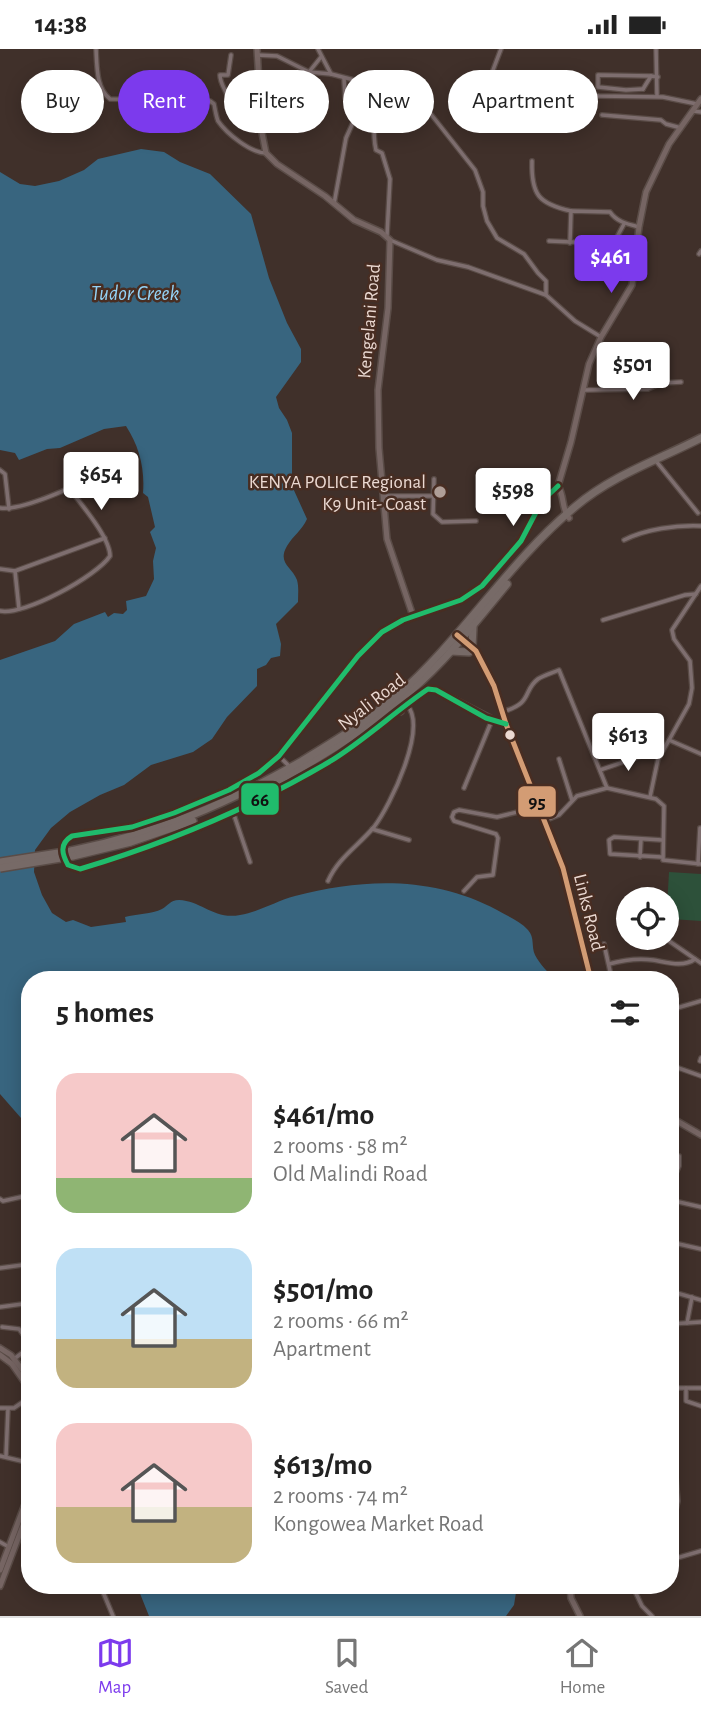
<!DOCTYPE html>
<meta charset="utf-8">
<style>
:root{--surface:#fff;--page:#f6f6f6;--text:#222;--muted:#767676;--line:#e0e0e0;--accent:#7c3aed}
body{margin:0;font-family:"Alegreya Sans",sans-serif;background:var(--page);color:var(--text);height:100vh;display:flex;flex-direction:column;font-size:26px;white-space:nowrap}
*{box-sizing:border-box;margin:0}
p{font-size:23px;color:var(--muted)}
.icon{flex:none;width:38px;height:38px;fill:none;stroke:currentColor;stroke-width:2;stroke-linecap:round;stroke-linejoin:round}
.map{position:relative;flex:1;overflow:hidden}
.drawer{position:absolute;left:21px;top:922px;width:658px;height:623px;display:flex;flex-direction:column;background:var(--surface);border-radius:28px;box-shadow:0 4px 18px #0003}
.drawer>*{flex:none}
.top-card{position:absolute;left:21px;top:21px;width:660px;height:63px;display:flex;gap:14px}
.controls{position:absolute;left:616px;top:838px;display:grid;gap:14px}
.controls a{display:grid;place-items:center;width:63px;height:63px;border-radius:50%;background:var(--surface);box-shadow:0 4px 18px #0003;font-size:35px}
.price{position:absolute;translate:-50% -60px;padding:0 16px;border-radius:7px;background:#fff;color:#222;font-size:23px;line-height:46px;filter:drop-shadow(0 2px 4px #0008)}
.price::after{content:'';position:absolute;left:50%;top:42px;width:21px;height:16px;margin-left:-10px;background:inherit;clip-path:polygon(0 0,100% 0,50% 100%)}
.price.selected{background:var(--accent);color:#fff}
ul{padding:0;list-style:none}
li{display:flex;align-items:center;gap:21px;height:175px;padding:0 35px}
li span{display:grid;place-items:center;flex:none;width:196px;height:140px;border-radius:21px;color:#555}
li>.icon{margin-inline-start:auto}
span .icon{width:84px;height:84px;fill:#fffc;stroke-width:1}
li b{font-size:30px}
h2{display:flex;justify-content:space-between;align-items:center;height:84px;padding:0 35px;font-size:30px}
.pill{padding:0 24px;border-radius:32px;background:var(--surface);box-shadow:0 4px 18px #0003;font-size:24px;line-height:63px}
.pill.selected{background:var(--accent);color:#fff}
.status{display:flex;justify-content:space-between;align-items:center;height:49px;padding:0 35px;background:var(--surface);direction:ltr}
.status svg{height:19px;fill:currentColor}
.dock{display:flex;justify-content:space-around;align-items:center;height:98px;border-top:2px solid var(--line);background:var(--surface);font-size:19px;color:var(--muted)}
.dock a{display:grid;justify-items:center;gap:4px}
.dock .selected{color:var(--accent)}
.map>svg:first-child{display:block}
</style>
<div class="status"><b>14:38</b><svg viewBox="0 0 49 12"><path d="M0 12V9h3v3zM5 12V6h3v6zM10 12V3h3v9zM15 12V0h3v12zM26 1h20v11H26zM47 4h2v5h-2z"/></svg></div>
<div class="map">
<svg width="701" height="1567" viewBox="0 0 701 1567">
<rect width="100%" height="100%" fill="#40302a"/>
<path fill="#2d513a" d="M669,823L701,825V872L671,870L670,860L667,858Z"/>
<g fill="#38657f">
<path d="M141,100L164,103L180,113L210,125L251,165L269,229L287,274L301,300V313L276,348L279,359L287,371L292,384V437L307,470C302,481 293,487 287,497C277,514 292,518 297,531C299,538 298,546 298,553L276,575L281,595L280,607L271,609L266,616L257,620V637L227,668L212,690L193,703L151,716L124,736L100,746L70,763L51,779L35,801L34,823L42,846L52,864L66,873L73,871L91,878L126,873L125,868C136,865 152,865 162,860C168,857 170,851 179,851C202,852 214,871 240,866C259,863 276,852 295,847C363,829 434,827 497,861C507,867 520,872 528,881C535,889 531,897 535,906C540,916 548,922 554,931H30V1076L21,1069L0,1045V611L55,592L74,575L105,563L108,568L114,564L123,565L127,561L126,552L146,547L154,530L153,512L156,499L150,483L155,478L148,448L143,444C145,419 139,397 126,377L104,380L60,399L47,400L19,411L15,404L0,401V123L20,135L35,137L59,132L84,121L98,110Z"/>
<path d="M137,1537V1536L517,1537L514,1556L506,1567H149Z"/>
</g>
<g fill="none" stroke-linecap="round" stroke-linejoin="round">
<g stroke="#5a4c47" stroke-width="6">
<g id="minor">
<path d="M96,0C97,17 96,39 110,50L210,52L214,55C215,60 216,67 218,72C227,85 251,104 266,104"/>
<path d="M318,0L331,25"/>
<path d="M656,0L657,47"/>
<path d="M231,6L228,26H220C220,37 229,44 229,54L260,65"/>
<path d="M257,6L277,7L309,23L331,25L400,43L430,64L475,121L483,143V157L487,172L497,189L524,205L538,224L546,232V246"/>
<path d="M309,23L321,8"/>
<path d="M382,38C377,60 371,78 376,101L382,104L390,130L387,186"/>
<path d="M539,39L599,47L663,48L697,55"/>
<path d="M643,40L626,41L598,38V26L651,27"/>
<path d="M643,40L651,27L658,28"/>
<path d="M494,43L493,21L501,0"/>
<path d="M358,62H375"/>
<path d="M693,62L701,63"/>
<path d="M602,66L661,71L666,75L681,79"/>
<path d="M532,112C531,146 539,155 571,162"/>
<path d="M334,155L346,89L360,58L359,54L345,49L344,29"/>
<path d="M390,191L437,211L468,218L546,246L575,272L601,288"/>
<path d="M549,192L638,196"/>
<path d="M570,194L571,162L610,163C617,173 627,175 639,178"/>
<path d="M617,195V188L624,175"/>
<path d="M699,205L701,202"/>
<path d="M584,341L648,340L662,334L681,333"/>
<path d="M656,412L698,464"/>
<path d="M0,421L5,425L9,460"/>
<path d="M434,430L433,465L442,473L476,472"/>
<path d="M500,444L528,453L537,460"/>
<path d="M384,447H432"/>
<path d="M0,459C25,463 90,429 116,419"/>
<path d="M624,491C646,480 676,476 701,477"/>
<path d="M0,520L15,522L105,489"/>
<path d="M15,522L19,560"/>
<path d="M0,562C24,567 97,527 110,507C110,488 80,454 68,438"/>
<path d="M603,571L685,546L696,545"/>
<path d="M502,663C534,654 522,642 538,630C544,626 552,624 559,621L607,739"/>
<path d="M669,691L689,655L692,639L690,612L674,590L672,581L701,537"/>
<path d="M279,707L290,718"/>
<path d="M559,710L572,751"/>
<path d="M600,721L650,704L660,707"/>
<path d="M464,739L492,671"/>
<path d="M650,748L658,710L669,691L701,705"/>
<path d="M233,763L250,813"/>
<path d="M544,772L559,766L577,747L607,739L656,750L664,757L663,811L701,815"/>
<path d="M372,780L409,791"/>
<path d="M640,808L641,790"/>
<path d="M661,808L610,805L609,791L614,788L662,791"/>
<path d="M698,815L700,779"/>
<path d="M328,832C338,809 358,797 374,778C390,757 428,679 407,656"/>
<path d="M464,842L477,828L493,826L498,789L496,785L454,772L452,768L454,763L459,761L497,768L538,758"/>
<path d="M669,892L701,914"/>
<path d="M604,895L612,931"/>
<path d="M609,915C623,911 639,909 653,911C666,913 683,919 695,910"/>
<path d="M670,961L701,952"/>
<path d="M700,1012L701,1009"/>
<path d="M670,1016L701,1027"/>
<path d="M670,1138L679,1117V1107"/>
<path d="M0,1150L3,1152L30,1146"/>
<path d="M670,1151L701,1158"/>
<path d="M670,1193L701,1200"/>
<path d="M0,1219L30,1215"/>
<path d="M670,1242L701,1251"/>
<path d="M0,1258L30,1254"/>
<path d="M687,1274L692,1248"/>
<path d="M670,1275L701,1273"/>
<path d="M2,1278L19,1280L30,1295"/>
<path d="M14,1310L30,1298"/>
<path d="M670,1339H701"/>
<path d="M686,1339V1352L701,1357"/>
<path d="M0,1359H14L30,1348"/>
<path d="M0,1407L30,1414"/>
<path d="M6,1407L8,1360"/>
<path d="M670,1468L675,1465L678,1452L674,1405"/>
<path d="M0,1493L9,1498"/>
<path d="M670,1511L701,1502"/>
<path d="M95,1536L103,1543L113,1567"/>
<path d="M632,1536L642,1557L652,1567"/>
</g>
</g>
<g stroke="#5a4c47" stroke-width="8">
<g id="major">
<path d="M257,0L262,84L266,104L277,115L325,147L354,171L381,183L390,191L388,259L378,341L379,399L387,490L413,567"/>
<path d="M569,469C561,459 565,448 558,437L571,393L589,315L601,288L632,236L639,178L646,143L669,95L701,50"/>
<path d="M460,588L476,602L494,637L506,675L563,819L591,931"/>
<path d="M496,672L436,641L428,640C394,663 364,692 329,713C251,759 167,794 80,820L68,816C62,805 59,795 72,787L132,778L174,764L229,741L259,724L279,707L358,607L382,583L403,571L461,551L482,537L521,492L542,452L558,437"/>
<path d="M670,1068L701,1086"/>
<path d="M0,1299L11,1306L30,1331"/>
<path d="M0,1306L12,1315L30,1341"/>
<path d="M0,1521L30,1442"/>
<path d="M570,1536L571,1549L580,1567"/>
<path d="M0,1537L30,1458"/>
</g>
</g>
<g stroke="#5a4c47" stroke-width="10">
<g id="highway">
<path d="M472,598L473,578"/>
<path d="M451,602L469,603"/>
<path d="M400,662L407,648"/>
<path d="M249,747C324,709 396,664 452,601C471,579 489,557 507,535"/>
<path d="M71,802C158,784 225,756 302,712C335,692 368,672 398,646C463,589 509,512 576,457C613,426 658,411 701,389"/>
<path d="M73,807L131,793L193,772"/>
</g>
</g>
<use href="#minor" stroke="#7e6e6f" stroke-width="3.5"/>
<use href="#major" stroke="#766563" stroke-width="5"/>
<use href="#highway" stroke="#776a67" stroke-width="7"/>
<g stroke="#5a4c47" stroke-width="10" stroke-linecap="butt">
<g id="highway-bridge">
<path d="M0,813L71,802"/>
<path d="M0,819L73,807"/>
</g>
</g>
<use href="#highway-bridge" stroke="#776a67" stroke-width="7"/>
<g stroke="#482d22" stroke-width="10">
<path id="bus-1" d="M457,586L476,602L494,637L506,675L563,819L591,931"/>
</g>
<g stroke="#482d22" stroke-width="10">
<path id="bus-2" d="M506,675L486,669L436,641L428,640C394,663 364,692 329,713C251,759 167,794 80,820L68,816C62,805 59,795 72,787L132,778L174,764L229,741L259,724L279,707L358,607L382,583L403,571L461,551L482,537L521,492L542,452L558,437"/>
</g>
<use href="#bus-1" stroke="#d39c74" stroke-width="5"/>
<use href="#bus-2" stroke="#20bc6c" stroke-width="5"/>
</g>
<circle fill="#af9e97" stroke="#482d22" stroke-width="2.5" cx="440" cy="443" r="7"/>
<circle fill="#ebd9d2" stroke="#482d22" stroke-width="2.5" cx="510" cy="686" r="6"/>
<g text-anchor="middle" stroke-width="5" stroke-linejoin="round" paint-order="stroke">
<g font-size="19" fill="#ebd9d2" stroke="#482d22">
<text transform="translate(368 272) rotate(-85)" y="7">Kengelani Road</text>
<text transform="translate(371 652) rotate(-38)" y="7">Nyali Road</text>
<text transform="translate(590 863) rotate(76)" y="7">Links Road</text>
</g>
<g font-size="19" fill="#ebd9d2" stroke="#482d22" text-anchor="end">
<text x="426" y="439">KENYA POLICE Regional<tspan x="426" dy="22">K9 Unit- Coast</tspan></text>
</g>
<g font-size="21" font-style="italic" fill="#94d2f6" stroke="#482d22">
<text x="135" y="251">Tudor Creek</text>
</g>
</g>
<g stroke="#482d22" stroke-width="2.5">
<rect x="240" y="733" width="40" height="34" rx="7" fill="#20bc6c"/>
<rect x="517" y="736" width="40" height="33" rx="7" fill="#d39c74"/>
</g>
<g font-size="19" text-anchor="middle" font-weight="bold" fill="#111">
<text x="260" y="757">66</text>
<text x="537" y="759">95</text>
</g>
</svg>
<div class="controls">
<a><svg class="icon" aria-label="locate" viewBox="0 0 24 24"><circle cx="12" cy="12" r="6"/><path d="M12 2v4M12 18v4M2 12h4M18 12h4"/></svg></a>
</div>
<b class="price selected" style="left:611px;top:246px">$461</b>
<b class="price" style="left:633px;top:353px">$501</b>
<b class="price" style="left:101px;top:463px">$654</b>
<b class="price" style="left:513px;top:479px">$598</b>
<b class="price" style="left:628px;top:724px">$613</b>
<div class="top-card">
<a class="pill">Buy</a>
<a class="pill selected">Rent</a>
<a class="pill">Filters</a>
<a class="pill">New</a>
<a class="pill">Apartment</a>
</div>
<section class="drawer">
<h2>5 homes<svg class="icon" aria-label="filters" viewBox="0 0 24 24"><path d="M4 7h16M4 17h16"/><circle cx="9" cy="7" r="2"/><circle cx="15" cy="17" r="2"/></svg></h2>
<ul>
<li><span style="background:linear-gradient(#f6c9c9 75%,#8fb573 0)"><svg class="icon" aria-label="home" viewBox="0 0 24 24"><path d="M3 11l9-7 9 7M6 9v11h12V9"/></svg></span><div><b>$461/mo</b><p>2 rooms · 58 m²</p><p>Old Malindi Road</p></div></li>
<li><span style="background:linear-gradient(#bfe0f5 65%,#c2b280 0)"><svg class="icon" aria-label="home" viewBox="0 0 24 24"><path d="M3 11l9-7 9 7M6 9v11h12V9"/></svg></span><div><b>$501/mo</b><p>2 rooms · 66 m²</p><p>Apartment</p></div></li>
<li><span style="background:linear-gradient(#f6c9c9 60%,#c2b280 0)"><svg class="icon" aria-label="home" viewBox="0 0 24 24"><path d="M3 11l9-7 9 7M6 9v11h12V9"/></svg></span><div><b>$613/mo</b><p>2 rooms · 74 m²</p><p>Kongowea Market Road</p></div></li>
</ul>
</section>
</div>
<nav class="dock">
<a class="selected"><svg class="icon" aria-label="map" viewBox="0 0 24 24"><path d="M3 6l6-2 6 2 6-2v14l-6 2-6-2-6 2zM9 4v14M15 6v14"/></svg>Map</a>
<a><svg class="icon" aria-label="saved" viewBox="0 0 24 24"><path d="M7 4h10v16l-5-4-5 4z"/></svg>Saved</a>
<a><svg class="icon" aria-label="home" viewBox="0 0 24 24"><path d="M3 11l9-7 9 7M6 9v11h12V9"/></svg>Home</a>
</nav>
